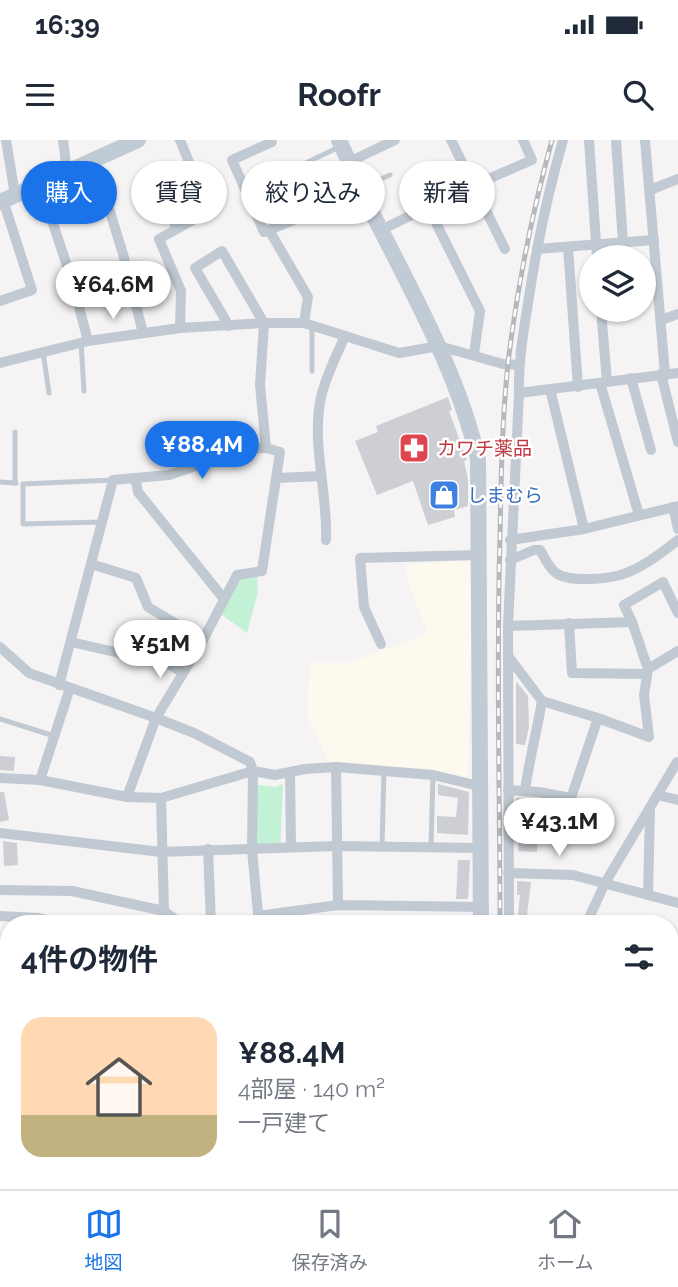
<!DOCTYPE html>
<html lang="ja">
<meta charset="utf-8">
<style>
:root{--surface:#fff;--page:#f6f6f7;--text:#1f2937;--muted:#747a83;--line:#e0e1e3;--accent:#1a73e8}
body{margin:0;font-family:Raleway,"Noto Sans JP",sans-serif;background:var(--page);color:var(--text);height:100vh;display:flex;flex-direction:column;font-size:26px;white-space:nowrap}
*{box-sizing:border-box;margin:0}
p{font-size:23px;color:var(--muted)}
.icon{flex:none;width:38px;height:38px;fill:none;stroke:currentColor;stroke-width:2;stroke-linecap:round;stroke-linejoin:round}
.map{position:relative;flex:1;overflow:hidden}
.sheet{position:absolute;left:0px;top:775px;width:679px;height:275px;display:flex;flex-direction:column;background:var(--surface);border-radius:28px 28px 0 0;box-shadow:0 2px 5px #0004}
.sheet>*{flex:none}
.top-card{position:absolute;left:21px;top:21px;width:637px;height:63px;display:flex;gap:14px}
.tools{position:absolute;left:579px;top:105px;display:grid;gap:14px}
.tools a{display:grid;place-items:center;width:77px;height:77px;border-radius:50%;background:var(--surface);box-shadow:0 2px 5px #0004;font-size:35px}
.price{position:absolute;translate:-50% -60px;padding:0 16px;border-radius:24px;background:#fff;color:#222;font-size:23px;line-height:46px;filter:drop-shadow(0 2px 4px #0008)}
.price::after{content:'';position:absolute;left:50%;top:42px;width:21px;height:16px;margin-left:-10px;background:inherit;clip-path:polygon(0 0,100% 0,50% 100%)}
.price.selected{background:var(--accent);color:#fff}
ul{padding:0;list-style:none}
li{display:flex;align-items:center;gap:21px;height:175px;padding:0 21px}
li+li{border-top:2px solid var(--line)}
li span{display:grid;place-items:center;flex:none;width:196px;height:140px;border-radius:21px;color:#555}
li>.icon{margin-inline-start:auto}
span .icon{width:84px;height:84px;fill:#fffc;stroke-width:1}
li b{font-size:30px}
h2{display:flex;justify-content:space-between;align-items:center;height:84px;padding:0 21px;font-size:30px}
.tag{padding:0 24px;border-radius:32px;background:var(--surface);box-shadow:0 2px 5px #0004;font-size:24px;line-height:63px}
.tag.selected{background:var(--accent);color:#fff}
.status{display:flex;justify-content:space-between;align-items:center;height:49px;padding:0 35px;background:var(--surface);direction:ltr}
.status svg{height:19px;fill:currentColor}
header{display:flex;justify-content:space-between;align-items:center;height:91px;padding:0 21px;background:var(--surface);font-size:32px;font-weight:700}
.dock{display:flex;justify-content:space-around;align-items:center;height:98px;border-top:2px solid var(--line);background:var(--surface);font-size:19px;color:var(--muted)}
.dock a{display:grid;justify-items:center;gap:4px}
.dock .selected{color:var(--accent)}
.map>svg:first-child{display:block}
</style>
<div class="status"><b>16:39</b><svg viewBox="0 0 49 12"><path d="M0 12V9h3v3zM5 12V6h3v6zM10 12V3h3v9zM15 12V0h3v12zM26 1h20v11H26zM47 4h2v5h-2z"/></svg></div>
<header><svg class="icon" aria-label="menu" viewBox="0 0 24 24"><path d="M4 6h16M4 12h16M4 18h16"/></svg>Roofr<svg class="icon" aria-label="search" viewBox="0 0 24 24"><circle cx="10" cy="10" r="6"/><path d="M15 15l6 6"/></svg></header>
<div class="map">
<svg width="678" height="1049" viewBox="0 0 678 1049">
<rect width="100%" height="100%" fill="#f5f3f3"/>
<path fill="#fdf9ef" d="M473,420L468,637L429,629L329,623L307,575L310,523H349L428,493L409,446L406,425Z"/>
<g fill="#c3f1d5">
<path d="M257,435L258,452L247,493L222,475L239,437Z"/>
<path d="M283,644L280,712H256L257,645L276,647Z"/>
</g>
<g fill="#cdcfd5">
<path d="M448,257L452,270L449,271L467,320L464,321L468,339V366L454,370L455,377L428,385L413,341L377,355L355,301L378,292L376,286Z"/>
<path d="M516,541L528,556L529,587L525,605L516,604Z"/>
<path d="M0,616L15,617L14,631L0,630Z"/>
<path d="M438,644L469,652L468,695L437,693V676L456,677L458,658L438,655Z"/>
<path d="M0,652H4L9,680L0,682Z"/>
<path d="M516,658L525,659V664H549V678L517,677Z"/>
<path d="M523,694H538L537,712L518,711L519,703H523Z"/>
<path d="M3,701L17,703L18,725L4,726Z"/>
<path d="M458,720H470L468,759H456Z"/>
<path d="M517,741L531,742L527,775L531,776L530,784H517L520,755H517Z"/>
<path d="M670,910L678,913V928L674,937L670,936Z"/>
<rect x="267" y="1041" width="74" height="8"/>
<rect x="514" y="1041" width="21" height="8"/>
<path d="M616,1041H643L642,1049H616Z"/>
</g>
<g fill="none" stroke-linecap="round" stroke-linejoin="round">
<g stroke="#c1cad2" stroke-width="5">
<path d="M285,33L339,7"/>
<path d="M154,41L175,91"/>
<path d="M363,47L390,35"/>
<path d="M312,185V231"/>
<path d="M81,202L84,251"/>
<path d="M43,212L49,253"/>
<path d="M15,292V343"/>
<path d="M0,342L16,343"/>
<path d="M102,382L23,384V344L113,340"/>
<path d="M0,579L54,596"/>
<path d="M382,707L384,630"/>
<path d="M431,707L433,635"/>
</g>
<g stroke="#c1cad2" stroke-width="10">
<path d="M6,0L15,55"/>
<path d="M63,0L67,32"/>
<path d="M271,0L272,2L232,20L264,92L362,52"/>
<path d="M451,0L505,109"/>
<path d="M589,0L597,117"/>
<path d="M616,0L624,117"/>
<path d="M645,0L665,234"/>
<path d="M94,20L123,114L143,193"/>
<path d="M349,22L395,0"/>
<path d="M40,44L73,144L88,201"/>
<path d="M474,45L532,20L523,0"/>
<path d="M650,50L678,39"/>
<path d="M269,90L308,157L304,183"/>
<path d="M381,90L428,67L480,171L474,214"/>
<path d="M568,107L578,247"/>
<path d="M537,109L654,100"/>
<path d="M0,161L32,150L3,60"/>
<path d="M601,170L607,242"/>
<path d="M629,170V175"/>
<path d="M661,180L678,174"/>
<path d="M180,188L181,151L159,99L209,71L180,0"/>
<path d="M0,223L88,201L180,188L264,183H304L399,213L439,206L503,224L518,225"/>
<path d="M661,234L678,302"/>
<path d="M631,238L651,310"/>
<path d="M600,243L639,375"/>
<path d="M550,249L584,389"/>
<path d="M519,253L678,233"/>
<path d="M135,338L169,335L246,309L266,308"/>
<path d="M277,338L321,336"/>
<path d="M673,367L678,389"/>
<path d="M326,400C328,353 311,304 321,257C326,236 336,216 345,196"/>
<path d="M510,400L584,389L678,366"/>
<path d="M510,420L534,410H540C545,418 549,428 556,433C569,443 612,439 626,433C645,426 662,412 678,400"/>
<path d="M91,424L136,438L148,467L203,500"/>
<path d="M632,482L624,465L663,442L678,473"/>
<path d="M569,483L572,533L647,534"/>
<path d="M508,486L632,482L648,529L644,555L649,597L598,578L571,658L539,652L508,650"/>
<path d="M71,502L128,515L148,516L165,521L183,533"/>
<path d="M381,504L364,467L360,418L479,415"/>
<path d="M0,507L29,533L156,578L203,500L237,435L262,431L280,312L266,308L260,245L264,183L222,111L195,128L229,186"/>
<path d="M508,516L542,561L598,578"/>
<path d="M648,529L678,511"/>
<path d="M59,545L113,340L135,338L138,352L224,459"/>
<path d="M336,627L338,765"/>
<path d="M290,634L291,707"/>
<path d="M0,638L40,640L127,657L161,658L253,631L275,635L305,629L336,627L433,635L479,646"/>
<path d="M40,640L70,548"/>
<path d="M525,651C529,620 537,591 542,561"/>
<path d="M657,655L678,660"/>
<path d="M127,657L156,578L194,593L250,622L253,631L252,710L259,784"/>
<path d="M161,658L164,771"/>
<path d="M0,693L161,712L336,706L480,708"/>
<path d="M208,709L211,784"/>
<path d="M508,733L573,735L678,763"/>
<path d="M0,750L72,751L164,771L182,784"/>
<path d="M648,755L650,669"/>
<path d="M0,776L39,778L64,784"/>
<path d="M258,776L338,765L482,767"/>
<path d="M509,784L508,486L519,253C518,220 524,189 529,157C537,104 548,52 563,0"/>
<path d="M606,784L589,778L605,743L677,622"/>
<path d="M670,806L678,809"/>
<path d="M670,855L678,857"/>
<path d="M0,880L5,979L0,980"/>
<path d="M670,944L678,949"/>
<path d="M670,1032L678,1034"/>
<path d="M59,1041V1049"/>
<path d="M102,1041V1049"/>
<path d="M146,1041V1049"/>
<path d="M191,1041V1049"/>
<path d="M245,1049V1041"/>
<path d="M548,1049L549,1041"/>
</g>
<g stroke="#c1cbd6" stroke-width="16">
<path d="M339,0C353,31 366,62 382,92C419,165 459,238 478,319L481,784"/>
<path d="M0,62L138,0"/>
<path d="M670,983H678"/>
<path d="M413,1041L414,1049"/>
<path d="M447,1041L465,1049"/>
<path d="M8,1049L5,979H9"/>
</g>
<g stroke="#b5b8bd" stroke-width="5">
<g id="rail">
<path d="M500,784C500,655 496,526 500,398C501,339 502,281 508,223C517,148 532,73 552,0"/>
<path d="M495,1041V1049"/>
</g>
</g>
<use href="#rail" stroke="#fff" stroke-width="2.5" stroke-dasharray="8" stroke-linecap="butt"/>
</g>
<defs>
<g id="pharmacy-square" transform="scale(1.575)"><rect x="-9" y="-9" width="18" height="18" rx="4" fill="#e0444e" stroke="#fff"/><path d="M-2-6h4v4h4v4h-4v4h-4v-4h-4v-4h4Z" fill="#fff"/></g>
<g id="shop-square" transform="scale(1.575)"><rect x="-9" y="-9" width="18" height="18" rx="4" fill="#3f7fe0" stroke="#fff"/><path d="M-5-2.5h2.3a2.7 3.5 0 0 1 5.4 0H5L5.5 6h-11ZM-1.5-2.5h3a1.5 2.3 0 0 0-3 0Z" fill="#fff"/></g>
</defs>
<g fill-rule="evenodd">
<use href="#pharmacy-square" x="414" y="308"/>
<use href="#shop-square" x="444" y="355"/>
</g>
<g text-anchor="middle" stroke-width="5" stroke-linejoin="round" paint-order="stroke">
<g font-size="19" fill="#be3a42" stroke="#fff" text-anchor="start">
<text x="437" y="315">カワチ薬品</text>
</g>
<g font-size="19" fill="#366cbe" stroke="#fff" text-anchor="start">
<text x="467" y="362">しまむら</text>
</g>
</g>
</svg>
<div class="tools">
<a><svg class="icon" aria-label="layers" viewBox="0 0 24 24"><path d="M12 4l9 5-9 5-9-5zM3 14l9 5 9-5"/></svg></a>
</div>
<b class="price" style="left:113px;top:181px">¥64.6M</b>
<b class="price selected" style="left:202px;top:341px">¥88.4M</b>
<b class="price" style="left:160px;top:540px">¥51M</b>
<b class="price" style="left:559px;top:718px">¥43.1M</b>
<div class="top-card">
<a class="tag selected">購入</a>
<a class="tag">賃貸</a>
<a class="tag">絞り込み</a>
<a class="tag">新着</a>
</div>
<section class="sheet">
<h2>4件の物件<svg class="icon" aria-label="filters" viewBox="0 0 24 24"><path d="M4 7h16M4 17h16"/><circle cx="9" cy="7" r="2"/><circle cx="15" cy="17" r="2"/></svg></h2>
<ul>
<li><span style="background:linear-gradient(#ffd9b3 70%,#c2b280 0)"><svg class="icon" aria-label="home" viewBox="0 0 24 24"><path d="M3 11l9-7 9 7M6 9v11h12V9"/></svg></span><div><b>¥88.4M</b><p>4部屋 · 140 m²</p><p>一戸建て</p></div></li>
</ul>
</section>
</div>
<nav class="dock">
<a class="selected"><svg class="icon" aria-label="map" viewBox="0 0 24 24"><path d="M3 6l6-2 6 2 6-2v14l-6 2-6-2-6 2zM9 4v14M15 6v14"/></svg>地図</a>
<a><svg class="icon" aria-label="saved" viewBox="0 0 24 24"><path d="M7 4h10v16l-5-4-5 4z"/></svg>保存済み</a>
<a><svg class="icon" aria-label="home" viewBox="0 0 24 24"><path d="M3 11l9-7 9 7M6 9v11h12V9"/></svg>ホーム</a>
</nav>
